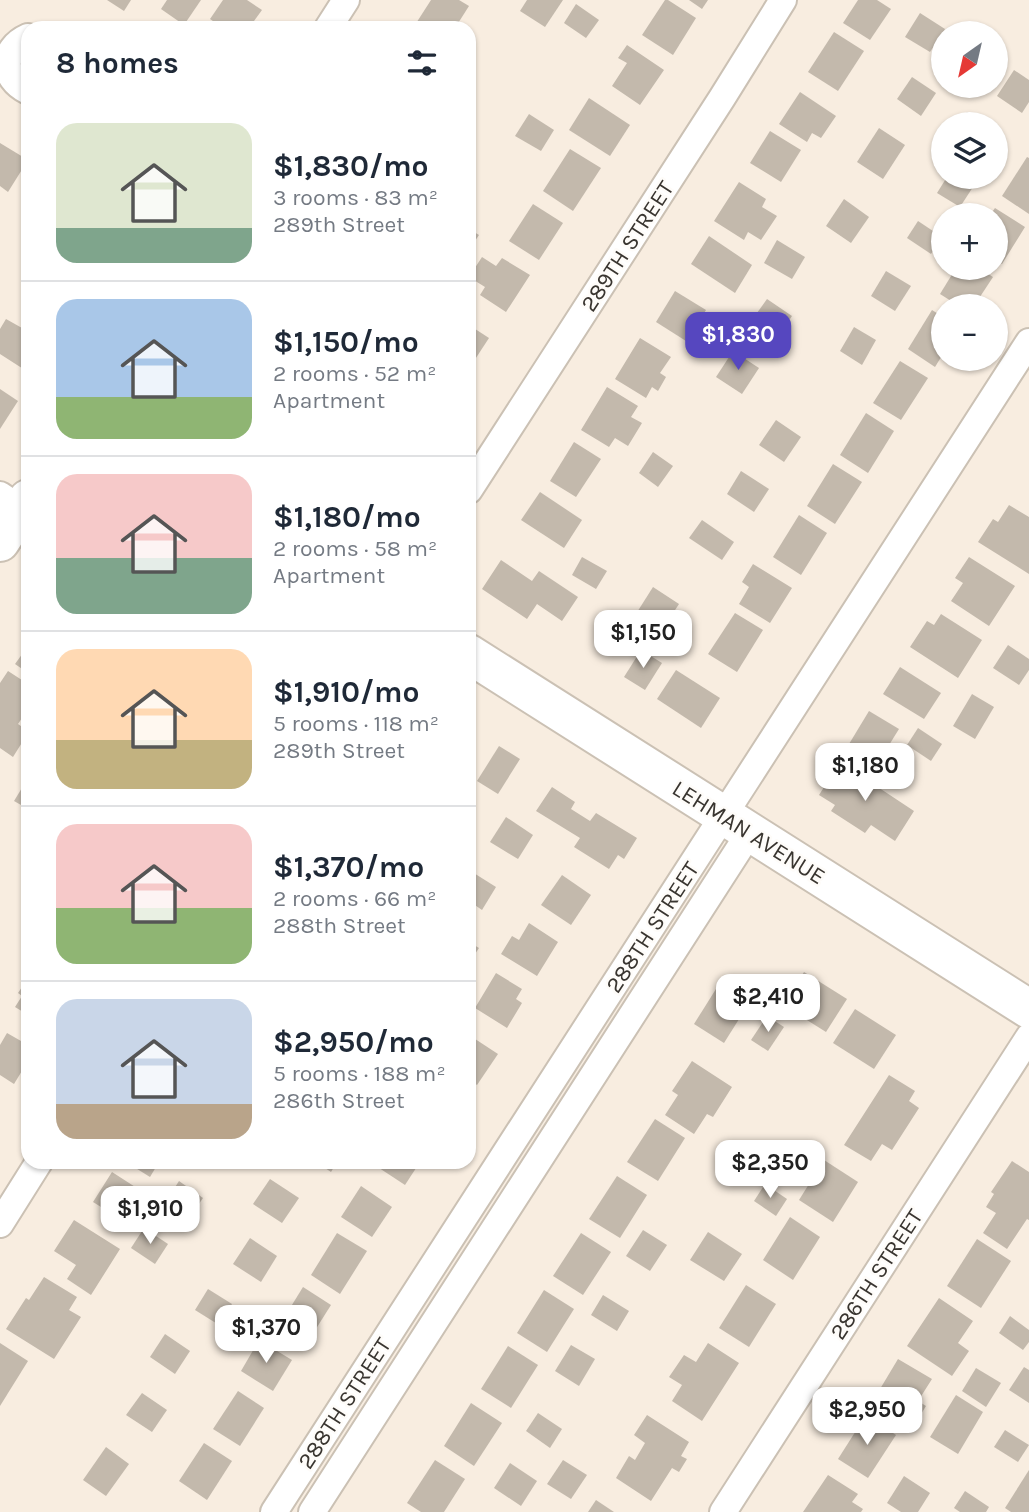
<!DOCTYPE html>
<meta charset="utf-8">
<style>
:root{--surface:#fff;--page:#f2f2f3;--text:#1f2937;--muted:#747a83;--line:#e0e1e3;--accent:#5647bf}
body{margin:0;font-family:Karla,sans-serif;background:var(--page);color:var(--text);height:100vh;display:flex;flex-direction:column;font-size:26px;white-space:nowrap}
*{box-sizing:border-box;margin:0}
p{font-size:23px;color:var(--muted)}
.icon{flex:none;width:38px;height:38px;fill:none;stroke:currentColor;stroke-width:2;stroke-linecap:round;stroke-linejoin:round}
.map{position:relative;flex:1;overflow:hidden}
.drawer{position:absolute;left:21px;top:21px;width:455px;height:1148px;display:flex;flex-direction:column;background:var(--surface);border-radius:21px;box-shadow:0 2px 5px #0004}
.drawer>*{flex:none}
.needle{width:46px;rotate:214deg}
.fabs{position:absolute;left:931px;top:21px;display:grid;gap:14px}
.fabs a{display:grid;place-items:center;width:77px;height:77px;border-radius:50%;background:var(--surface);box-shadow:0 2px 5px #0004;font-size:35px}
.price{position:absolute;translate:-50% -60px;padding:0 16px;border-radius:14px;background:#fff;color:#222;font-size:23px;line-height:46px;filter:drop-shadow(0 2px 4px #0008)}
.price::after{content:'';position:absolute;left:50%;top:42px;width:21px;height:16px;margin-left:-10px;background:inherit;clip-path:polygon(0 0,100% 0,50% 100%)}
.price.selected{background:var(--accent);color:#fff}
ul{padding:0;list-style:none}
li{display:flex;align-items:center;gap:21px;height:175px;padding:0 35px}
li+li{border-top:2px solid var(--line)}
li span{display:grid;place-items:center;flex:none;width:196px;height:140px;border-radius:21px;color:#555}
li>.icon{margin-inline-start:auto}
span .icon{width:84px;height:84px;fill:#fffc;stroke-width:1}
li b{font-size:30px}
h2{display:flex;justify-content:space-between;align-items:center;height:84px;padding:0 35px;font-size:30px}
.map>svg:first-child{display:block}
</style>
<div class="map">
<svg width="1029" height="1512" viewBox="0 0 1029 1512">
<rect width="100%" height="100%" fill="#f8ede0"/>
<g fill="#c3b9ac">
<path d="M107,0H131L124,11Z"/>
<path d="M167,0H201L184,25L161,9Z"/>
<path d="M223,0H247L262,10L249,28H223L210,19Z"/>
<path d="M431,0H459L469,6L455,28H413Z"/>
<path d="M527,0H563L545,27L520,11Z"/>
<path d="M665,0H668L696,18L673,55L642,35Z"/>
<path d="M689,0H708L702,9Z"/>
<path d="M858,0H877L891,9L870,40L843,23Z"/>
<path d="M576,4L599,20L586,38L564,23Z"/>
<path d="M920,13L945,29L930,52L905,37Z"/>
<path d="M834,32L864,51L838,91L808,72Z"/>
<path d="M627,45L664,70L640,105L612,86L627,63L618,58Z"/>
<path d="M1014,70L1029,80V102L1022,113L997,96Z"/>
<path d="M912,77L936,93L921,116L897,99Z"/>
<path d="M800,92L836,116L821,138L812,133L807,142L779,124Z"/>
<path d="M589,98L630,125L610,156L569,130Z"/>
<path d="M967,112L985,124H958Z"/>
<path d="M529,114L554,130L541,151L515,136Z"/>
<path d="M879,128L905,145L883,179L857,162Z"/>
<path d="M770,131L801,150L781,182L750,163Z"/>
<path d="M0,143L28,160L8,192L0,186Z"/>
<path d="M570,149L601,168L573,211L543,191Z"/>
<path d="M1027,157L1029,158V214L1002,196Z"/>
<path d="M947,177H958L973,187L960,207L937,193Z"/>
<path d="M739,182L766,199L762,207L777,216L761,240L748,232L744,240L714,221Z"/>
<path d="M844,199L869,217L851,243L826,226Z"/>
<path d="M533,204L563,223L539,260L509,241Z"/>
<path d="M995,208L1025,227L1002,264L996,261V215H990Z"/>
<path d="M918,221L942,237L931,254L907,238Z"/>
<path d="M469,229L479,235L469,250Z"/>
<path d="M709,236L752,265L735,293L691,264Z"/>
<path d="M777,240L805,257L792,279L764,263Z"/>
<path d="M482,257L496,266L502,258L530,275L506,312L480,295L485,287L469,277Z"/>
<path d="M956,268H979L993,277L974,306H959L940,294Z"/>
<path d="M886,271L911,286L895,311L871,296Z"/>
<path d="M675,291L706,310L686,341L656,322Z"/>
<path d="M767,299L792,316L775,341L749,324Z"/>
<path d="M932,310L943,317V354L935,367L908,349Z"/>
<path d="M28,318V372L0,354V329L6,319L22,328Z"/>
<path d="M469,325L489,338L472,364L469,362Z"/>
<path d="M854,327L876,340L862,365L840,351Z"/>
<path d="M640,338L671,357L660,373L666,377L658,391L652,387L646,398L615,379Z"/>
<path d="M733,351L759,368L742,394L716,377Z"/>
<path d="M900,361L928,378L901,420L873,403Z"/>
<path d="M607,387L638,406L631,417L642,423L628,446L615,438L609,447L581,430Z"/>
<path d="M0,389L18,401L0,429Z"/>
<path d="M866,413L894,431L868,473L840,455Z"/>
<path d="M776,420L801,437L784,462L759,445Z"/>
<path d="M574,442L601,459L576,497L550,481Z"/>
<path d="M653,452L673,466L658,487L639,473Z"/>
<path d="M833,464L862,482L835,524L807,506Z"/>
<path d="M741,471L769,489L754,512L727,494Z"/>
<path d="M540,492L582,520L564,548L521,520Z"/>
<path d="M1009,505L1029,517V574L978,542L993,519L998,522Z"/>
<path d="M799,515L827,533L801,575L773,557Z"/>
<path d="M702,520L734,542L722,560L689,538Z"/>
<path d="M582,557L607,571L596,589L572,575Z"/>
<path d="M969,557L1015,586L989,626L951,601L963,583L955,578Z"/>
<path d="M501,560L532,581L539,571L578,597L562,621L537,604L527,619L482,589Z"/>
<path d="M753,564L792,588L770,623L739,604L749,587L742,582Z"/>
<path d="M653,587L679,604L660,633L634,617Z"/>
<path d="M735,613L763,630L737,672L708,654Z"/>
<path d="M941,614L982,640L958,678L910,647L927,621L934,625Z"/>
<path d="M1008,645L1029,659V670L1019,685L993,668Z"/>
<path d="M28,646V673L15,664Z"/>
<path d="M641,650L662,663L645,690L624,677Z"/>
<path d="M900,667L941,693L924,719L883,694Z"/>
<path d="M676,670L720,698L701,728L657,699Z"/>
<path d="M8,671L28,684V709L18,724L28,731V733L13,757L0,748V683Z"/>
<path d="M972,694L994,707L975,739L953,726Z"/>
<path d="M869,711L899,729L876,766L846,749Z"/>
<path d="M918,728L942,744L931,761L907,745Z"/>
<path d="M499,746L520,759L498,794L477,781Z"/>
<path d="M840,762L914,811L895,841L871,825L865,833L831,811L835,805L819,795Z"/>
<path d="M28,778V809L14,801Z"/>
<path d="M552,787L575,802L571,809L590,821L596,813L637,838L624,859L618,855L609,869L574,847L580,838L536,811Z"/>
<path d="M506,817L533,835L518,859L490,842Z"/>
<path d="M469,870L496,887L482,910L469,901Z"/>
<path d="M562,875L591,895L571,925L541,905Z"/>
<path d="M529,923L558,942L537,976L501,954L512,936L519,940Z"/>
<path d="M469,942L479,948L469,963Z"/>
<path d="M804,972L847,999L826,1032L783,1005Z"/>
<path d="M496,973L522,989L516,999L522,1003L507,1028L475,1008Z"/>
<path d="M28,978V1015L15,1007L22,996L18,993Z"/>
<path d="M721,981L751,1000L724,1043L694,1024Z"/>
<path d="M855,1009L896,1035L874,1069L833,1043Z"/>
<path d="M767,1016L784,1027L768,1051L751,1040Z"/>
<path d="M7,1033L28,1045V1061L14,1084L0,1075V1045Z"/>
<path d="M469,1035L498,1054L477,1085L469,1079Z"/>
<path d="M692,1061L732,1087L713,1117L707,1114L694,1134L665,1115L678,1095L672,1091Z"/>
<path d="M889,1075L915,1091L909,1101L919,1108L892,1150L882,1144L871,1161L844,1145Z"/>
<path d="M655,1119L685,1138L658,1181L627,1162Z"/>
<path d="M824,1160L858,1182L833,1222L799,1200Z"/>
<path d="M1012,1161L1029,1172V1220L1027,1219L1007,1249L983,1233L996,1213L986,1207L994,1194L991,1192Z"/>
<path d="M126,1162H159L150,1177Z"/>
<path d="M316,1162H337L331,1172Z"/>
<path d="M370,1162H420L405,1185Z"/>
<path d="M112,1172L143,1192L136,1203L145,1209L133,1227L93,1202Z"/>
<path d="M617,1176L647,1195L620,1238L589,1219Z"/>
<path d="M270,1179L299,1198L282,1223L253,1204Z"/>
<path d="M179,1181L203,1198L192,1214L168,1198Z"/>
<path d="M765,1184L787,1199L776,1216L754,1201Z"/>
<path d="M361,1186L392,1207L372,1237L341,1217Z"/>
<path d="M790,1217L820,1237L793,1280L763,1260Z"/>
<path d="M74,1220L120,1249L91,1295L67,1279L76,1265L54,1251Z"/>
<path d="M144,1228L168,1244L155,1264L131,1248Z"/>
<path d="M643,1230L667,1245L650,1271L626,1256Z"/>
<path d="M708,1232L742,1254L724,1281L690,1260Z"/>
<path d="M337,1233L367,1251L340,1294L311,1275Z"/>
<path d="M581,1233L611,1252L583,1295L553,1276Z"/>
<path d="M250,1238L277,1256L261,1282L233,1264Z"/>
<path d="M977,1239L1011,1261L981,1308L947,1286Z"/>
<path d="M44,1277L77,1297L69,1310L81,1317L54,1359L6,1329L26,1298L29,1300Z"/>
<path d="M746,1285L776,1304L749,1347L719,1328Z"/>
<path d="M303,1287L331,1305L307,1343L279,1326Z"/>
<path d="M208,1289L232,1304L219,1325L195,1310Z"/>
<path d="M544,1290L574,1309L547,1352L517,1333Z"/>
<path d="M603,1295L629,1311L617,1331L591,1315Z"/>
<path d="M939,1298L973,1321L958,1343L969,1351L952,1376L907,1346Z"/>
<path d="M1010,1316L1029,1330V1342L1023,1350L999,1333Z"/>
<path d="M165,1334L190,1351L175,1374L150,1357Z"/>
<path d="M259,1340L292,1360L273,1391L241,1371Z"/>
<path d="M0,1343L28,1361L0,1406Z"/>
<path d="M708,1343L739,1363L702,1421L672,1401L682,1385L669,1377L684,1355L696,1362Z"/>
<path d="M571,1345L595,1359L579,1386L555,1371Z"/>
<path d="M508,1346L538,1365L511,1408L481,1389Z"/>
<path d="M898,1359L932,1379L918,1401L926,1406L915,1424L874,1399Z"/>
<path d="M1024,1367L1029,1370V1403L1009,1390Z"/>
<path d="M976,1368L1001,1383L986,1407L962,1391Z"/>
<path d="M238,1391L264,1408L240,1446L213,1429Z"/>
<path d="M142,1393L167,1410L152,1432L126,1415Z"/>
<path d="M956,1395L983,1412L958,1454L930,1437Z"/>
<path d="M471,1403L502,1423L474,1466L444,1446Z"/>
<path d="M538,1413L562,1429L550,1448L526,1431Z"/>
<path d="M647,1415L689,1442L681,1456L687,1459L679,1472L672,1468L651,1501L616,1478L629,1456L635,1460L645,1443L634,1435Z"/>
<path d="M866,1415L896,1435L868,1478L838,1459Z"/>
<path d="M1005,1430L1029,1445L1018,1462L994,1447Z"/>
<path d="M204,1443L232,1461L207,1500L179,1481Z"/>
<path d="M106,1447L129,1464L106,1496L83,1480Z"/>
<path d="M435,1460L465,1479L444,1512H421L407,1503Z"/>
<path d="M563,1460L587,1475L571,1499L547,1484Z"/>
<path d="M510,1463L537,1481L521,1506L494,1488Z"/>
<path d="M1029,1470V1512H1011L1005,1508Z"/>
<path d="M828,1475L858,1494L852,1502L863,1509L861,1512H803Z"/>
<path d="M904,1476L930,1493L918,1512H901L887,1503Z"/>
<path d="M965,1491L989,1507L986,1512H960L954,1508Z"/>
<path d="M596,1500L614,1512H588Z"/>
</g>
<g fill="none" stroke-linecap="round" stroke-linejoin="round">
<g stroke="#cbc1b4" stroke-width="30">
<g id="street">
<path d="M328,28L346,0"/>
<path d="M28,37C1,49 1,78 28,91"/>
<path d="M469,490L722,98L783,0"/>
<path d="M0,495L21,509"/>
<path d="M0,1224L39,1162"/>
<path d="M274,1512L1029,342"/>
<path d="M312,1512L750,832"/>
<path d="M723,1512L1029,1037"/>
</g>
</g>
<g stroke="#cbc1b4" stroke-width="42">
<g id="secondary">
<path d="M0,542L28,499"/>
<path d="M469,654L1029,1009"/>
</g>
</g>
<use href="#street" stroke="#fff" stroke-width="26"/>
<use href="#secondary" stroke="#fff" stroke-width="38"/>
</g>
<g text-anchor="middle" stroke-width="5" stroke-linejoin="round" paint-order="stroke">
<g font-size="23" fill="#393530" stroke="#fefcf9">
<text transform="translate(627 246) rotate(-57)" y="8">289TH STREET</text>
<text transform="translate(749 832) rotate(32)" y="8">LEHMAN AVENUE</text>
<text transform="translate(652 927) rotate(-57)" y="8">288TH STREET</text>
<text transform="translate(876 1274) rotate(-57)" y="8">286TH STREET</text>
<text transform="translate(344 1403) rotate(-57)" y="8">288TH STREET</text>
</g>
</g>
</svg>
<div class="fabs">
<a><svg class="needle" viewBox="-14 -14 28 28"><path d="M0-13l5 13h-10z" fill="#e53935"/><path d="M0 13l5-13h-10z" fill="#747a83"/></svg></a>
<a><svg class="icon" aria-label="layers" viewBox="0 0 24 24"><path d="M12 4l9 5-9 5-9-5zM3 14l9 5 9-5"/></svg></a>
<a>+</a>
<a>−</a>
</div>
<b class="price selected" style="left:738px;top:372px">$1,830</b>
<b class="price" style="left:643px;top:670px">$1,150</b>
<b class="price" style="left:865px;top:803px">$1,180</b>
<b class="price" style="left:768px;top:1034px">$2,410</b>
<b class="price" style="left:770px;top:1200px">$2,350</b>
<b class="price" style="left:150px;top:1246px">$1,910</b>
<b class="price" style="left:266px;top:1365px">$1,370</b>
<b class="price" style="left:867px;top:1447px">$2,950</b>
<section class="drawer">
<h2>8 homes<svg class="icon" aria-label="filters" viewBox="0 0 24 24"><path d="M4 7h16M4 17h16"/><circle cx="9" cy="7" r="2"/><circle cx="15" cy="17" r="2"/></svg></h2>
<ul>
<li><span style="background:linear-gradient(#dfe7d0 75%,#7fa58c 0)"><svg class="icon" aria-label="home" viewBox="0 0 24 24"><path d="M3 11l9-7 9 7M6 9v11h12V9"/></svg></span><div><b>$1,830/mo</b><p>3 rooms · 83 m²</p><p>289th Street</p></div></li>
<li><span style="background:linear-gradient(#a9c7e8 70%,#8fb573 0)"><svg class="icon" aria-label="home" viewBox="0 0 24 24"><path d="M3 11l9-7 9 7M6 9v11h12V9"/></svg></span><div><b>$1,150/mo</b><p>2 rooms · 52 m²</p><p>Apartment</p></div></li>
<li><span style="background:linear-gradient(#f6c9c9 60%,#7fa58c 0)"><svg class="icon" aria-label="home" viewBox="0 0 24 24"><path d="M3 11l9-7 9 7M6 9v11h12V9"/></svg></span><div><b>$1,180/mo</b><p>2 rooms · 58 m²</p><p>Apartment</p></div></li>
<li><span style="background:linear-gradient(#ffd9b3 65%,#c2b280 0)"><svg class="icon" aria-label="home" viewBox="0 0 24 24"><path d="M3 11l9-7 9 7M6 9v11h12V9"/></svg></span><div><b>$1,910/mo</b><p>5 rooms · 118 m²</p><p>289th Street</p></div></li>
<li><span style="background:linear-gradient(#f6c9c9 60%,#8fb573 0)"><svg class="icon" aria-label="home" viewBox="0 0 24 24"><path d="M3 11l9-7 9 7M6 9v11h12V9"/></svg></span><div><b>$1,370/mo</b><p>2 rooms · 66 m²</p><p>288th Street</p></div></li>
<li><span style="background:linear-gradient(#c9d6e8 75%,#b9a48a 0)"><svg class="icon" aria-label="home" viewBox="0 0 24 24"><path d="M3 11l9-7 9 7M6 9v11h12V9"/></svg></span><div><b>$2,950/mo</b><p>5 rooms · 188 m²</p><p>286th Street</p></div></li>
</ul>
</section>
</div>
